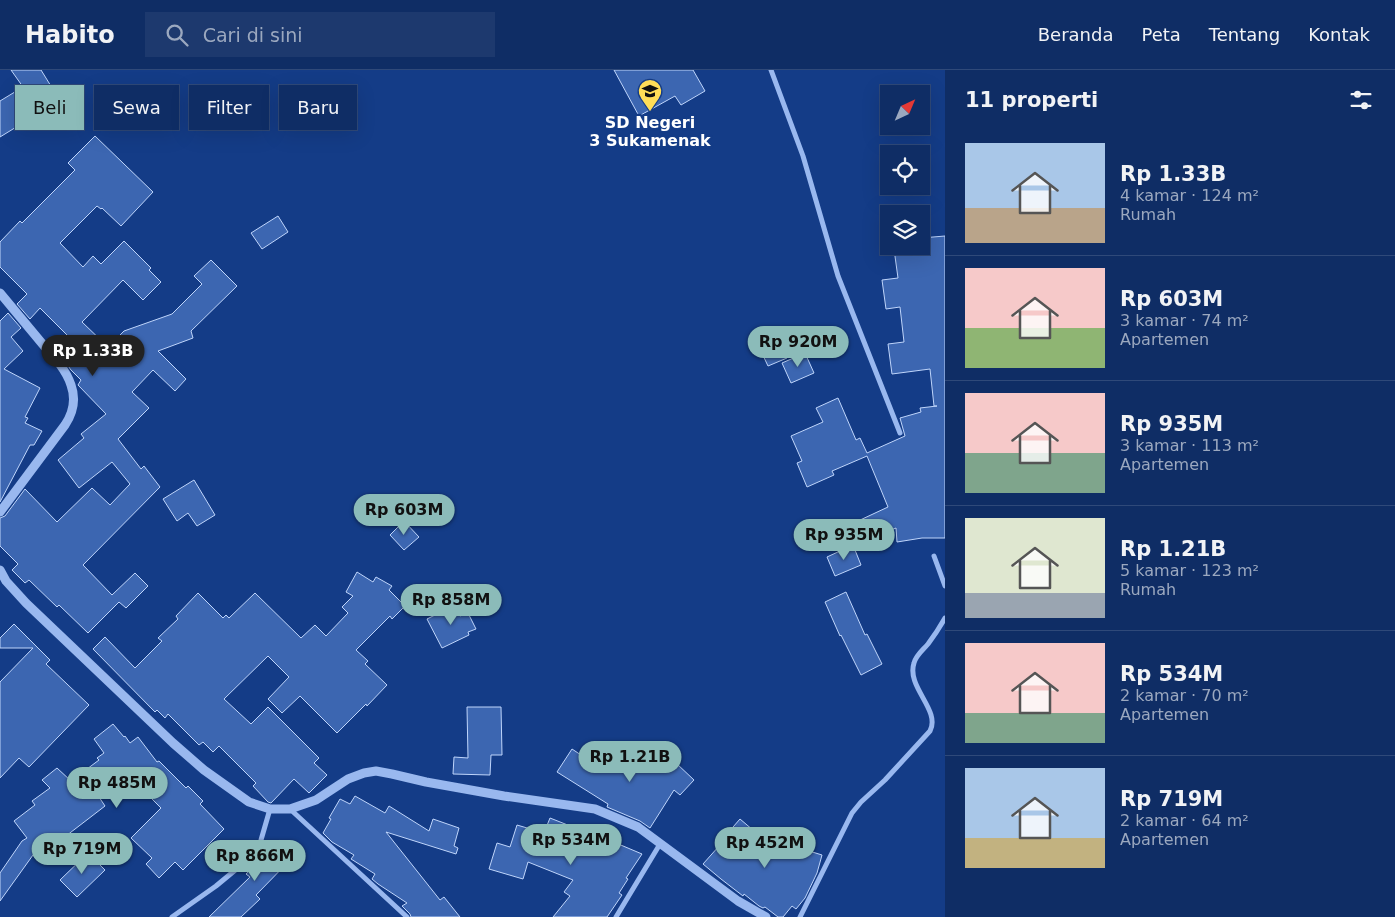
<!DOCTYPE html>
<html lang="id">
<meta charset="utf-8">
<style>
:root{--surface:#0f2d65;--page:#1d396e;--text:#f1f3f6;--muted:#9ba8bf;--line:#2f4979;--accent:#8bbbb9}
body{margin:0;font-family:"DejaVu Sans",sans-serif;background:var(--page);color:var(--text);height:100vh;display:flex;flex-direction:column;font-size:19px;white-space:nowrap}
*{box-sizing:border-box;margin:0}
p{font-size:16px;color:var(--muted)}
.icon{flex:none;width:28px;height:28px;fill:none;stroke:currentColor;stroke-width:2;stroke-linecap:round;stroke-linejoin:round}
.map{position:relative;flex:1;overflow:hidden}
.drawer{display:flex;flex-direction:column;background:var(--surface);width:450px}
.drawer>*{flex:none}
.hud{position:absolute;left:15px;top:15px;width:475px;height:45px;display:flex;gap:10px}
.needle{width:32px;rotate:44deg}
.buttons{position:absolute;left:880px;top:15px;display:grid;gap:10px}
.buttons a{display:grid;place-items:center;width:50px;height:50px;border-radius:0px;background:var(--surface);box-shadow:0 5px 20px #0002,0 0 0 1px var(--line);font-size:25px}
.price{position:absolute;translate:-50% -42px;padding:0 11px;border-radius:18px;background:var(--accent);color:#111;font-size:16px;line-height:32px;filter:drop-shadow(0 1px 2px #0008)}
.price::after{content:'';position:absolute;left:50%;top:30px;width:15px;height:11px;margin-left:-8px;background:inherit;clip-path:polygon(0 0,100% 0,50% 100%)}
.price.current{background:#222;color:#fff}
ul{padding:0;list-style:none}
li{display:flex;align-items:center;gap:15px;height:125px;padding:0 20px}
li+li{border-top:1px solid var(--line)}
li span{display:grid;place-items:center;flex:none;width:140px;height:100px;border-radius:0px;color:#555}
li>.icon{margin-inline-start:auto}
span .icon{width:60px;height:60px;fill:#fffc;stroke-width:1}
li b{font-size:21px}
h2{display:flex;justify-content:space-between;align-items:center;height:60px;padding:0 20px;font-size:21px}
.tag{padding:0 18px;border-radius:0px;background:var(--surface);box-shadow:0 5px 20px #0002,0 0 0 1px var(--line);font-size:18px;line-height:45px}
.tag.current{background:var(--accent);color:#111}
header{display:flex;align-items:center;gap:30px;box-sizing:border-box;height:70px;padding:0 25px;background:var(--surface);border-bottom:1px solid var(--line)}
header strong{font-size:24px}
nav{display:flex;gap:28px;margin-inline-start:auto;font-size:18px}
.search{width:350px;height:45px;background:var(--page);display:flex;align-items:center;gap:12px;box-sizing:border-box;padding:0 18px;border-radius:0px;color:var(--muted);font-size:19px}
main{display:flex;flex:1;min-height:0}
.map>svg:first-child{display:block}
</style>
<header>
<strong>Habito</strong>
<div class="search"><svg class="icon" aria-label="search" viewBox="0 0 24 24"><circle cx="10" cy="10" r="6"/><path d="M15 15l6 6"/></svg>Cari di sini</div>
<nav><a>Beranda</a><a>Peta</a><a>Tentang</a><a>Kontak</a></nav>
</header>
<main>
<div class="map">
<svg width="945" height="847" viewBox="0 0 945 847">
<rect width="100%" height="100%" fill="#143c87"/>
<g fill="#3c66b1" stroke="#bfd5fb">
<path d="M11,0H41L54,21L25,40L31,48L0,67V31L23,17Z"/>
<path d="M614,0H693L705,21L681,35L675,26L639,46Z"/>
<path d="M95,66L153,122L121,156L102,138L101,139L97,136L60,173L83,197L93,186L101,194L124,171L151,198L149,200L161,212L143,230L123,210L82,252L108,277L124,261L172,244L202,214L194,206L211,190L237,216L191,261L193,268L158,281L186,309L175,321L153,300L132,322L149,338L118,369L141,399L144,396L160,417L83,495L112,525L135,503L148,516L126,538L119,532L88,563L59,535L57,537L29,510L25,513L12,500L18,494L0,476V448L5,446L25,419L57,452L92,418L110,435L130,414L112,392L79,418L58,390L84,368L81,364L106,344L78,315L81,310L71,300L58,282L71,269L40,238L30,249L17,234L27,224L0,197V172L20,151L22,153L75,100L68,93Z"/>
<path d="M278,146L288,162L262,179L251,163Z"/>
<path d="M945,166V468H922L897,472L896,458L867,470L858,451L888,437L867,386L832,401L834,405L807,417L797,393L802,391L791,366L823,352L816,338L838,328L856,370L860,368L867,383L905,366L900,348L921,342L920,338L937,336H934L930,299L892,304L888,274L904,272L900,237L886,239L882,210L898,208L894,179L921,176V168Z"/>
<path d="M8,243L21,258L11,267L23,281L4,299L40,318L25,347L28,348L25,353L42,361L34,375H30L0,432V251Z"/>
<path d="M778,268L787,288L768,296L759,277Z"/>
<path d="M805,283L814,303L791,313L782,293Z"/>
<path d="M194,410L215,445L197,456L188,443L177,451L163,429Z"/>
<path d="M404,451L419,467L404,480L390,465Z"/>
<path d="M853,475L861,495L835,506L827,487Z"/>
<path d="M357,502L373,512L376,507L392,516L389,520L405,536L392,549L390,546L356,580L368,591L365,594L387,615L367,636L366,634L337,663L300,626L282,643L268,629L289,607L268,586L224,629L251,654L268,637L319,688L314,693L327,705L309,723L294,709L271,733L268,732L253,716L256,713L219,676L213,682L203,672L199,675L168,644L165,648L157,640L155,642L93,579L105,567L135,598L162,571L158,568L178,549L176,546L198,523L223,548L226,545L229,548L255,523L301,568L315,555L326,566L348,543L342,537L353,526L346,522Z"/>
<path d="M846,522L865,565L867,564L882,594L861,605L841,565L840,566L825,532Z"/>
<path d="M455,535L460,546L468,543L476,559L468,562L469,565L442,578L427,549Z"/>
<path d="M14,554L50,590L46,594L89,635L29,697L19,688L0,708V612L33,578H0V568Z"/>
<path d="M467,637H501L502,685H491L490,705L453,704L454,687L468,688Z"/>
<path d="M113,654L124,667L125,666L130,673L138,667L157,692L159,691L186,718L188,716L203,731L200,734L224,759L183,800L175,792L159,808L146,794L152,788L131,768L161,738L128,705L99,727L105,736L36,789L33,785L0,831V803L22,771L27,768L14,751L35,735L32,731L50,718L42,710L57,698L71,711L99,690L97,688L104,683L94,669Z"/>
<path d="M657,675L694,710L680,725L674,720L650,758L640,751L607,737L608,734L557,702L572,679L593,693L598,686L624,702L632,690L639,695Z"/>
<path d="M355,726L385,743L389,736L429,761L433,749L459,758L454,776L458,778L456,784L386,762L440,830L444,827L460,847H411L410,844L402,836L407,833L378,814L372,809L375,804L351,789L354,785L332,772L323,763L331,749L329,748L340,729L350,734Z"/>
<path d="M550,748L593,765L613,778L616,773L642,784L626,808L628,809L619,823L622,825L607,847H553L570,826L564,822L573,810L528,792L523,809L489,799L497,773L510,777L517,755L544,763Z"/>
<path d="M740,749L774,778L777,771L822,785L817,803L805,828L796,839L792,836L783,847H778L765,837L763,838L759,836L744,824L743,826L721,809L703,794L728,766L726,765Z"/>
<path d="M279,770L295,785L256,825L260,829L241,847H209L250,807L246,804Z"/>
<path d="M88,783L105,800L77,827L60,810Z"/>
</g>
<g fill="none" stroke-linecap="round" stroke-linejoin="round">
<g stroke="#99b8ef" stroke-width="5">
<path d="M771,0L803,86L838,206L900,363"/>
<path d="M934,486L945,516"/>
<path d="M290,739L407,847"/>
<path d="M172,847L216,816L245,792L256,780L261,770L270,739"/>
<path d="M616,847L660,774"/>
<path d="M800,847L852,743L861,732L885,710L930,661C941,640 906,617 914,593C916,585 923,580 928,574C934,566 940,557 945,548"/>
</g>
<g stroke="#99b8ef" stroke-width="9">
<path d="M0,223C15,241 30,259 45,277C55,288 66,300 71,315C76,329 73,343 65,355L0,442"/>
<path d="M0,500L6,511L26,533L173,673L204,700L249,732L270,739H290L316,730L348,709L364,703L376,701L392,704L426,712L504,726L595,739L638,757L738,831L766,847"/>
</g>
</g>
<defs>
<g id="school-pin" transform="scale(1.25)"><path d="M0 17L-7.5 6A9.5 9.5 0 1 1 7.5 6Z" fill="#ffdd57" stroke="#143c87"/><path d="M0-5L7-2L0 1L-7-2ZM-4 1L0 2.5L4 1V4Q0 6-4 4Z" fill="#111"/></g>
</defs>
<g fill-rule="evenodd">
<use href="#school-pin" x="650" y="21"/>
</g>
<g text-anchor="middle" stroke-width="4.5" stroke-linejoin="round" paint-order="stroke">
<g font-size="16" font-weight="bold" fill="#fff" stroke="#143c87">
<text x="650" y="58">SD Negeri<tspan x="650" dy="18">3 Sukamenak</tspan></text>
</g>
</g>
</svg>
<div class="buttons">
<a><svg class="needle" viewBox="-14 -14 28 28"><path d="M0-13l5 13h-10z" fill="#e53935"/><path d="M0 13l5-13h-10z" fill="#9ba8bf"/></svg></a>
<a><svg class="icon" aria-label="locate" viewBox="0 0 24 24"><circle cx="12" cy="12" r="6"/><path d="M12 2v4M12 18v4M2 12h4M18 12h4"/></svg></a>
<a><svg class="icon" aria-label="layers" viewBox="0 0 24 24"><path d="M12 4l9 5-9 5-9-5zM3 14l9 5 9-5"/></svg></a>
</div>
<b class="price" style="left:798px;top:298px">Rp 920M</b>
<b class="price current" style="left:93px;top:307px">Rp 1.33B</b>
<b class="price" style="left:404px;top:466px">Rp 603M</b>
<b class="price" style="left:844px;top:491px">Rp 935M</b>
<b class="price" style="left:451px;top:556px">Rp 858M</b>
<b class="price" style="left:630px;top:713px">Rp 1.21B</b>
<b class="price" style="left:117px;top:739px">Rp 485M</b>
<b class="price" style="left:571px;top:796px">Rp 534M</b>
<b class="price" style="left:765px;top:799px">Rp 452M</b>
<b class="price" style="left:82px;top:805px">Rp 719M</b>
<b class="price" style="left:255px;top:812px">Rp 866M</b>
<div class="hud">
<a class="tag current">Beli</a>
<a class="tag">Sewa</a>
<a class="tag">Filter</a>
<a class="tag">Baru</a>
</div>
</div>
<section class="drawer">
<h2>11 properti<svg class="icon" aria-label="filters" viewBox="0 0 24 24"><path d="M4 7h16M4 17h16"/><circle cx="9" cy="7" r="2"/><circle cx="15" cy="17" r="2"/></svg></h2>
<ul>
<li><span style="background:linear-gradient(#a9c7e8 65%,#b9a48a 0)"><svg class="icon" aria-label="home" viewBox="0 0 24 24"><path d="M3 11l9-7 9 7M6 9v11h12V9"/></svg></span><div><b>Rp 1.33B</b><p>4 kamar · 124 m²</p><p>Rumah</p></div></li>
<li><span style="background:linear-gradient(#f6c9c9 60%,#8fb573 0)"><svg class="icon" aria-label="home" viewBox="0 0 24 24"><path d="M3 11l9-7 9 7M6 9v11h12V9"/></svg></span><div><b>Rp 603M</b><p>3 kamar · 74 m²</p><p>Apartemen</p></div></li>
<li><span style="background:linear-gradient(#f6c9c9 60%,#7fa58c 0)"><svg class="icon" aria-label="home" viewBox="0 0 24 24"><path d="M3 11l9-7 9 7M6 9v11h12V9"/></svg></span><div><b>Rp 935M</b><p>3 kamar · 113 m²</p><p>Apartemen</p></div></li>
<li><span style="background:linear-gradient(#dfe7d0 75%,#9aa5b1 0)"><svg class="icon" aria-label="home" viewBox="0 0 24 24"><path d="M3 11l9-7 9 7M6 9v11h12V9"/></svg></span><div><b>Rp 1.21B</b><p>5 kamar · 123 m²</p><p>Rumah</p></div></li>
<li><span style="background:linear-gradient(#f6c9c9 70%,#7fa58c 0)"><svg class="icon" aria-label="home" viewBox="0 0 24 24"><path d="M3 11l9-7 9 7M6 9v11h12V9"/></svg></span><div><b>Rp 534M</b><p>2 kamar · 70 m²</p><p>Apartemen</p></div></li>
<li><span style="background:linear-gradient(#a9c7e8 70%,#c2b280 0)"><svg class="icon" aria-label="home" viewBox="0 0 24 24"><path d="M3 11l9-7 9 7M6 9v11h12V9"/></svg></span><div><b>Rp 719M</b><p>2 kamar · 64 m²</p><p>Apartemen</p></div></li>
</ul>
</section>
</main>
